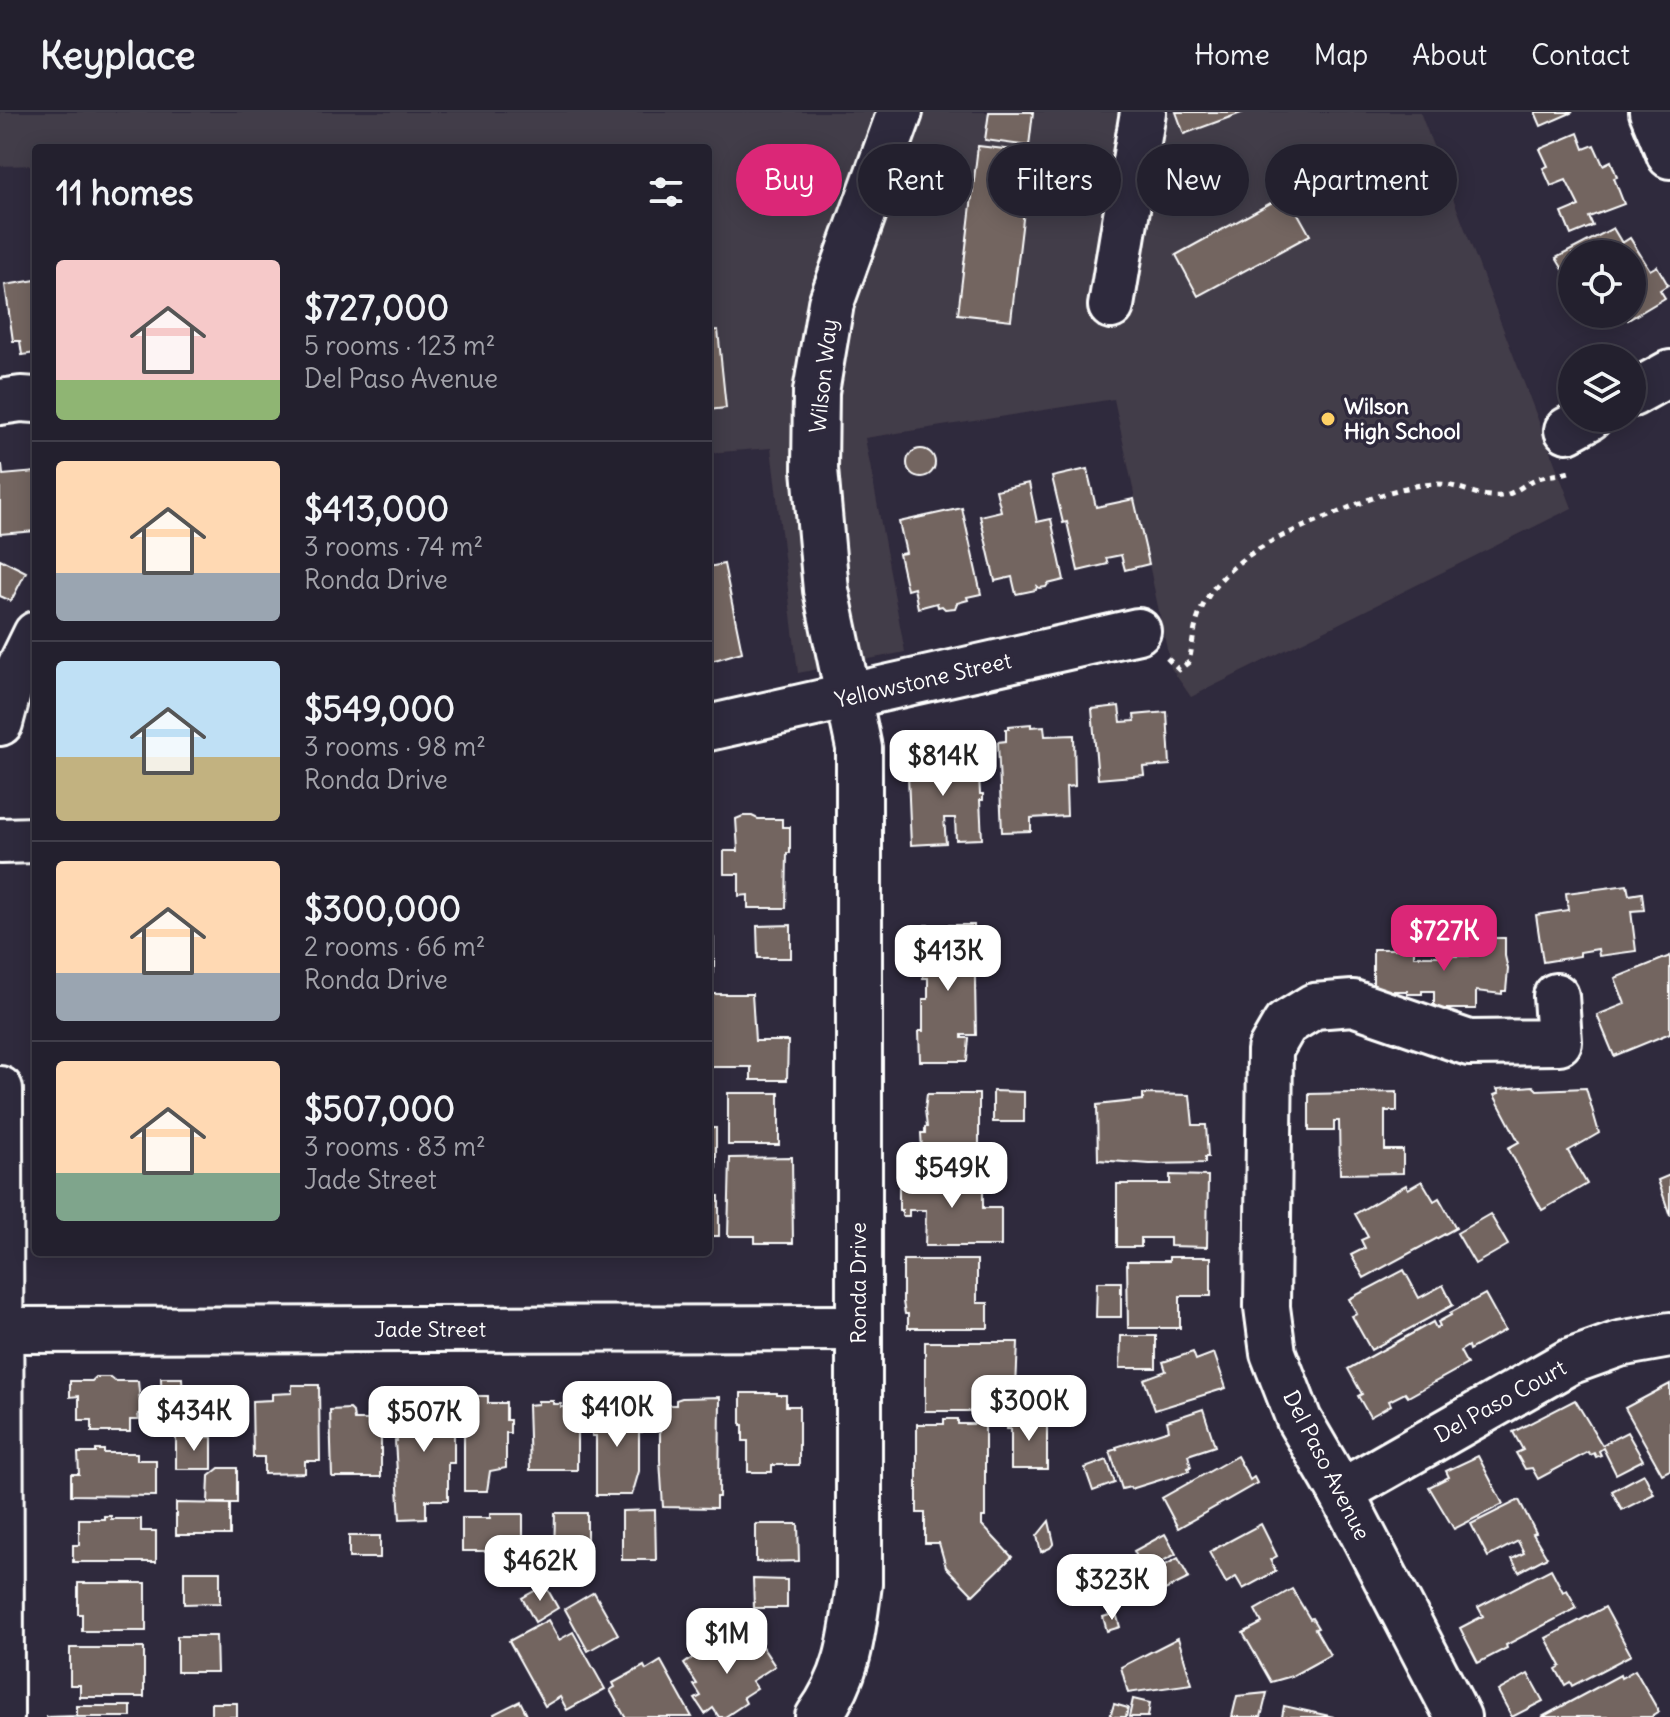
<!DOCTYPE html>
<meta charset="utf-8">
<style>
:root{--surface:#23202e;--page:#2b2836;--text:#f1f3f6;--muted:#a3a3aa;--line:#403e4a;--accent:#db2777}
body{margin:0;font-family:Delius,sans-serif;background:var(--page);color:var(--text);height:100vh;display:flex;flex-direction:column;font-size:30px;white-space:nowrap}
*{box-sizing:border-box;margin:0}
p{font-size:26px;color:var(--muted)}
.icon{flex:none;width:44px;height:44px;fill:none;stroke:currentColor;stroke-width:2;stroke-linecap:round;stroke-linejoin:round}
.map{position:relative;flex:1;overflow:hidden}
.drawer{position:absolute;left:32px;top:32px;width:680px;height:1112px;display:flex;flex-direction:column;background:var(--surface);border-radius:8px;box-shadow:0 4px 20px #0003,0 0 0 2px var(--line)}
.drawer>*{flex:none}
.top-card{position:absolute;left:736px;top:32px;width:760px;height:72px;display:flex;gap:16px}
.tools{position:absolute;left:1558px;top:128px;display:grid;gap:16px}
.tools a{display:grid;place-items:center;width:88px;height:88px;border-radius:50%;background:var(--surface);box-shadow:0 4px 20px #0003,0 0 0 2px var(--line);font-size:40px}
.price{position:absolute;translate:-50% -68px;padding:0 18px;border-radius:16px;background:#fff;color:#222;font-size:26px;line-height:52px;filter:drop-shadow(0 2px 4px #0008)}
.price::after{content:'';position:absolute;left:50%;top:48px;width:24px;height:18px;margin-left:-12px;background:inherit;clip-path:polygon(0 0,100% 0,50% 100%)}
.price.on{background:var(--accent);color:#fff}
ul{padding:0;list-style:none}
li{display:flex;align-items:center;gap:24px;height:200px;padding:0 24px}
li+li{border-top:2px solid var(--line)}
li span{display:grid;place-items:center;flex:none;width:224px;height:160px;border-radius:8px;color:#555}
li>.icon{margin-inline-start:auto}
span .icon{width:96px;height:96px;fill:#fffc;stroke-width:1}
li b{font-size:34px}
h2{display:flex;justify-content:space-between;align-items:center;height:96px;padding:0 24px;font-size:34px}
.chip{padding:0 28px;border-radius:36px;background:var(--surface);box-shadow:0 4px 20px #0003,0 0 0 2px var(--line);font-size:28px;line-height:72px}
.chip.on{background:var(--accent);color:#fff}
header{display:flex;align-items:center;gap:48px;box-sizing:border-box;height:112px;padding:0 40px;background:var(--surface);border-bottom:2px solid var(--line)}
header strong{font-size:38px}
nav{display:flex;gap:44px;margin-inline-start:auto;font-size:28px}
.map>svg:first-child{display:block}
</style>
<header>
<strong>Keyplace</strong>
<nav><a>Home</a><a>Map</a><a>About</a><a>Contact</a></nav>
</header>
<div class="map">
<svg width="1670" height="1605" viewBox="0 0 1670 1605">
<rect width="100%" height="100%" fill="#2f2a3d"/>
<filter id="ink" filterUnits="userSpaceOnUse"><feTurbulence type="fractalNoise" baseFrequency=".0125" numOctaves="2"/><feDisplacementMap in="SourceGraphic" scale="16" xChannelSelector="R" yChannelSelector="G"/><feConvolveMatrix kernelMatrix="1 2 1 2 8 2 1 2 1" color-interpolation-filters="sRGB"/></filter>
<g filter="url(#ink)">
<path fill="#433c48" d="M0,0H1420L1572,396L1191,585L1171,556L1114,287L865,326L905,540L798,561L771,336L708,341V36H36V53L0,54Z"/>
<g fill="#736561" stroke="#fff" stroke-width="2">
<path d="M989,0H1033L1029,34L985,28Z"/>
<path d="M1176,0H1244L1184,22Z"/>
<path d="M1535,0H1573L1541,14Z"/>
<path d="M1578,21L1584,37L1594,33L1603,53L1611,49L1617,65L1614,66L1624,92L1589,105L1593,114L1571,123L1562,101L1579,94L1566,68L1551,74L1543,56L1548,54L1540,37Z"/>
<path d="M978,34L1031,40L1011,208L958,202Z"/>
<path d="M1287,82L1310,123L1198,184L1176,143Z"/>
<path d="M1613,116L1622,131L1630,126L1650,158L1657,154L1668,173L1660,178L1665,186L1628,208L1625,202H1632V142H1572V167L1570,169L1556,146Z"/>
<path d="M36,168V241L22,243L20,229H13L5,173Z"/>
<path d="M718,218L726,296L708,298V219Z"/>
<circle cx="921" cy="351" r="14"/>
<path d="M0,353H2L3,363L36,360V419L0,422Z"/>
<path d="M1087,357L1096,395L1134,387L1149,452L1125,458L1121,443L1106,446L1108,452L1078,459L1067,410L1063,411L1052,365Z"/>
<path d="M1029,371L1037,410L1051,407L1064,468L1048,472L1046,475L1039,476L1037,474L1036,478L1016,482L1012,465L995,469L980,404L1001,399L996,378Z"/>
<path d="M962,396L981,482L967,485L968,488L957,491L955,496L945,497L942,494L938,495L937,491L918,496L914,476L907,478L899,442L906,441L899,410Z"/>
<path d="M0,447L26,460L11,489L0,484Z"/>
<path d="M724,452L742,540L708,550V455Z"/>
<path d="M1119,594L1121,610L1135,609L1134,603L1167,600L1170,653L1143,655L1144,663L1098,667L1092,597Z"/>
<path d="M1031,612V615L1044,614L1045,624L1074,623L1075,674L1066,675L1067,704L1031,706V719L1002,720L998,630L1006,629V617H1009V614Z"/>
<path d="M933,639L934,654L948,653V647L978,645L980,682H983V688H980L982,727L956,728L955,706H944L946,731L911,733L907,641Z"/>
<path d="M743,704H752L758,707H782V715H790V741H787L786,796H748V783L739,784V762H724V739H738L736,707Z"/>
<path d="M1627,773L1629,783L1642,781L1644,798L1631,799L1636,839L1599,844L1598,837L1580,840V844L1543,850L1536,803L1568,798L1566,781Z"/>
<path d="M791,813V846H758L757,814Z"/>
<path d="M925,813H974L976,923H962V926H969L967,949H920L919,919H923V887H928V866H923Z"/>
<rect x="708" y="826" width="6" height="35"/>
<path d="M1469,826H1505V844L1508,857L1506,879H1502V882L1476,879V897H1434V879H1422V882H1407V879H1373V837H1414V844H1469Z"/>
<path d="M1670,844V921L1614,944L1597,903L1625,892L1615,866Z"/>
<path d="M708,882H752L755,929H788L787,968H751V955H708Z"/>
<path d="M1533,974L1537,978L1586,976L1599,1021L1568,1039L1587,1072L1542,1098L1508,1036L1519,1030L1494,983L1499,981L1497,977Z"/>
<path d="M993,979L1024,980V1010H993Z"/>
<path d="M1397,980V999H1385V1038H1403V1061L1340,1062L1339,1009H1334V1019H1309V982Z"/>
<rect x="728" y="981" width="51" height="52"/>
<path d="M927,982H979V1044H926V1038H922L921,1021H925V1015H927L925,998Z"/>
<path d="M1143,982L1190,983L1193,1013H1206L1208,1045H1205V1051L1150,1052L1098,1048L1097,993L1143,988Z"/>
<path d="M708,1016H716V1084H719V1124H708Z"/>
<path d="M792,1045L793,1131H755V1124H728L730,1046Z"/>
<path d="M1170,1063L1208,1064L1207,1135L1170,1134V1126H1141V1135H1117V1072H1170Z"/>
<path d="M1670,1063V1104L1658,1068Z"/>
<path d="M925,1064H983V1096H1001V1134H925L926,1098H909V1104H902V1098H899V1066Z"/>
<path d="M1422,1069L1434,1089L1439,1086L1456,1116L1364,1166L1351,1143L1365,1136L1361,1128L1368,1125L1355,1102L1406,1073L1408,1077Z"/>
<path d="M1490,1102L1508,1133L1475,1152L1457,1121Z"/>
<path d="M1169,1145H1211V1184H1180V1216H1128L1127,1149H1169Z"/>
<path d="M903,1148H977V1191H988V1216H908V1202H905L903,1190Z"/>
<path d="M1404,1158L1419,1186L1443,1173L1453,1193L1371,1238L1352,1204L1357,1202L1349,1187Z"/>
<path d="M1097,1170H1121V1205H1096Z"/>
<path d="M1485,1182L1505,1218L1469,1238L1468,1234L1460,1239L1467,1252L1408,1285L1405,1281L1389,1289L1391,1293L1370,1305L1358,1284L1362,1282L1348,1257L1433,1210L1436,1216L1440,1214L1438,1210L1451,1203L1450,1201Z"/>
<path d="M1121,1224H1156V1256H1120Z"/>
<path d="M925,1230H1018L1015,1299H925Z"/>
<path d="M1193,1240L1196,1248L1214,1241L1226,1276L1155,1298L1144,1267L1166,1259L1163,1250Z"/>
<path d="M96,1265H110L115,1269H138L141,1302H138L139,1308H130V1320H92V1308H79V1284L70,1285V1269H92Z"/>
<path d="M161,1266H182L184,1300L162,1301Z"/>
<path d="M1670,1272V1358L1662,1362L1625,1296Z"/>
<path d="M292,1273H319L320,1349H305V1361L264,1362V1345H253L252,1289L272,1288V1282L292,1281Z"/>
<path d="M741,1281H777V1283H786V1294H799V1353H772V1360H748V1329H743V1313H741Z"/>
<rect x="188" y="1284" width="42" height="39"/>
<path d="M464,1284H488V1291H506V1308H510V1321H506V1356L490,1359L487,1379H464Z"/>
<path d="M426,1285H440V1290H454V1351H448V1388H426V1406L400,1407L395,1329H397V1291H426Z"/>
<path d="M720,1285L719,1385H716V1396L663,1395L660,1348V1293H676V1288L682,1286Z"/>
<path d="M1575,1288L1602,1333L1627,1320L1643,1348L1616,1362L1603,1336L1599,1339L1601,1343L1596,1345L1594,1341L1590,1343L1588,1340L1538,1367L1532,1356L1525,1357L1516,1341L1523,1338L1513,1320Z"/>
<path d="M538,1289H553V1292H561V1295H577V1358H530L528,1293L538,1292Z"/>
<path d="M605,1292L638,1294V1312H642V1320H639V1359L632,1383H596V1324H592V1319H596V1294H605Z"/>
<path d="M350,1297L353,1300L354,1308H367V1303L372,1299L378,1300L381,1303V1365H332L330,1298Z"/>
<path d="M1203,1297L1215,1334L1188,1343L1191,1355L1188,1356L1189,1359L1131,1377L1130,1375L1122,1377L1110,1339L1117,1337L1116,1335L1169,1318L1167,1309Z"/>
<path d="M1007,1306H1047V1357H1011V1317H1007Z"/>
<path d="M944,1307H958V1312H985V1405H982V1413L1012,1445L973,1483L946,1455L939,1431H925V1401H917V1312H944Z"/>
<rect x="176" y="1325" width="36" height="32"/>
<path d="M96,1338H104V1341H137V1348H156V1384L71,1383V1362H79L78,1341H96Z"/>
<path d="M1237,1344L1250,1368L1254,1365L1257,1371L1178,1416L1162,1386Z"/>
<path d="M1478,1344L1503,1392L1454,1417L1429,1375L1449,1365L1446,1359Z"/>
<path d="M1107,1348L1115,1371L1093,1379L1085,1356Z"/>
<path d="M219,1356H237V1391H208L209,1364Z"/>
<path d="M1644,1362L1654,1382L1622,1398L1612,1379Z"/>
<path d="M1519,1388L1536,1421L1533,1422L1547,1445L1519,1460L1512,1447L1524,1441L1518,1429L1488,1445L1471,1412Z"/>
<path d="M176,1391L230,1392V1423H176Z"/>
<path d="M655,1398L656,1448H622V1399Z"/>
<path d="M555,1401H587V1445H554Z"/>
<path d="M490,1402H523V1439H462V1406H490Z"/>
<path d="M104,1404H111V1407H141V1419H156V1450H73V1433H79V1407H104Z"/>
<path d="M1049,1409L1054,1431L1050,1436L1041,1440L1037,1424Z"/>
<path d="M756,1412H798L799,1449L756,1450Z"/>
<path d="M1261,1412L1277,1444L1270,1448L1276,1459L1243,1477L1236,1465L1226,1471L1209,1440Z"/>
<path d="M1165,1422L1176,1442L1144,1459L1134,1439Z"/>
<rect x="349" y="1424" width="31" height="22"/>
<path d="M1178,1446L1189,1466L1137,1492L1127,1474Z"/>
<path d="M1551,1457L1563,1480L1567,1478L1577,1496L1506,1533L1507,1536L1478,1551L1460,1516L1483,1504L1478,1495Z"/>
<path d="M184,1459H220V1491L184,1492Z"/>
<path d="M753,1467L787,1468V1496H754Z"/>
<path d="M78,1471H146V1519H82V1502H78Z"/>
<path d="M545,1473L558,1496L535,1510L522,1486Z"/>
<path d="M1292,1477L1310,1507L1312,1506L1318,1516L1315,1517L1330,1543L1292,1564L1271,1570L1243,1521L1262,1511L1255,1498Z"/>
<path d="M594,1480L618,1522L588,1539L565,1497Z"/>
<path d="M1605,1495L1631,1543L1572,1574L1570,1570L1565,1573L1556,1557L1561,1554L1546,1526Z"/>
<path d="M1116,1501L1120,1515L1107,1519L1103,1505Z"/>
<path d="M548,1508L559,1528L573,1520L605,1577L567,1598L560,1585L545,1594L509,1529Z"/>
<path d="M177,1524H216L217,1560H177Z"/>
<path d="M1178,1526L1192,1572L1128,1581L1121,1555Z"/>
<path d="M716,1528L726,1540L731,1537L736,1545L759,1530L775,1554L752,1569L757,1576L743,1585L746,1591L725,1605H719L713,1596L705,1602L695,1587L701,1584L694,1573L697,1572L684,1552Z"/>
<path d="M70,1536H144V1585H80V1573H70Z"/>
<path d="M661,1549L692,1605H625L610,1578L615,1575L613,1571L644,1554L646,1558Z"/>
<path d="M1635,1558L1659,1600L1651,1605H1542L1620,1563L1621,1566Z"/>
<path d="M1528,1562L1543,1589L1512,1605L1498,1579Z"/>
<path d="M1267,1581L1261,1605H1232L1237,1584Z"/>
<path d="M1133,1587L1150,1591L1148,1605H1129Z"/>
<path d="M520,1589L528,1605H495L494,1602Z"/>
<rect x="211" y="1591" width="26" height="14"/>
<path d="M1114,1592L1128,1596L1126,1605H1110Z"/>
<path d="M77,1594H131V1605H45L77,1604Z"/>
<path d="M1284,1594L1334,1605H1282Z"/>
</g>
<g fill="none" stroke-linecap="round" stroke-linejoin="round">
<g stroke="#fff" stroke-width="50">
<g id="minor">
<path d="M1652,0L1670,44"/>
<path d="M1111,194L1143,0"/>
<path d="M1632,282L1670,261"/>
<path d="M0,290L21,287L36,288"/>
<path d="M1567,318L1589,306"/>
<path d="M0,611L9,577L36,522"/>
<path d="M708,616L1138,519"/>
<path d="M0,729L36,728"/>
<path d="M0,977L1,1605"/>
<path d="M2,1218L858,1216"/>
<path d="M1341,1380L1569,1250L1619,1232L1670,1223"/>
<path d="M818,1605C850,1561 852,1523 859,1472V636L826,478L815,357L816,280L831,191L900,0"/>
<path d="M1458,1605L1341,1380L1299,1308L1273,1241L1267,1195L1270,938L1285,912L1314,894L1353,891L1469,931L1559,930L1556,884"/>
</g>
</g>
<path stroke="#fff" stroke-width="5" stroke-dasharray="6 6" stroke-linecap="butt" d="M1167,546L1179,558L1189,550C1192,537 1193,522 1197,509C1216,447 1284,422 1337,401C1368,387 1401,373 1435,372C1457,371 1479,387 1501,384C1516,382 1525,370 1539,366C1548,363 1559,363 1569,360"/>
<use href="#minor" stroke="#2f2a3d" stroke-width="44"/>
</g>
</g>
<circle fill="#ffd166" stroke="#2f2a3d" stroke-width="3" cx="1328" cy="307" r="8"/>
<g text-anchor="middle" stroke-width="7" stroke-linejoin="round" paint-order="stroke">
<g font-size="22" fill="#fff" stroke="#2f2a3d">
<text transform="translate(823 264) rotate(-84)" y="8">Wilson Way</text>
<text transform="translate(923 568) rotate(-13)" y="8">Yellowstone Street</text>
<text transform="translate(858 1171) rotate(-90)" y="8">Ronda Drive</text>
<text x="430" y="1225">Jade Street</text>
<text transform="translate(1500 1289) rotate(-29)" y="8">Del Paso Court</text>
<text transform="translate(1327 1353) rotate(63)" y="8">Del Paso Avenue</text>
</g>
<g font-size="22" font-weight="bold" fill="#fff" stroke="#2f2a3d" text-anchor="start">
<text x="1344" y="302">Wilson<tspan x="1344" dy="25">High School</tspan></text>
</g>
</g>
</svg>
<div class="tools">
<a><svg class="icon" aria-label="locate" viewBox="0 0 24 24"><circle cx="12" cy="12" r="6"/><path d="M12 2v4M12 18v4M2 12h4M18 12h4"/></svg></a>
<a><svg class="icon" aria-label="layers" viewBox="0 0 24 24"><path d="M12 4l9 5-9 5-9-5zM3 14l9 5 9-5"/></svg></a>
</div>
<b class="price" style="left:943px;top:686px">$814K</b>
<b class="price on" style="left:1444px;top:861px">$727K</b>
<b class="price" style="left:948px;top:881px">$413K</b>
<b class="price" style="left:952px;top:1098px">$549K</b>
<b class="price" style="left:1029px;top:1331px">$300K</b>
<b class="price" style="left:617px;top:1337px">$410K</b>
<b class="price" style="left:194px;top:1341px">$434K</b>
<b class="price" style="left:424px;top:1342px">$507K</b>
<b class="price" style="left:540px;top:1491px">$462K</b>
<b class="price" style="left:1112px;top:1510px">$323K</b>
<b class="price" style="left:727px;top:1564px">$1M</b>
<div class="top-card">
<a class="chip on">Buy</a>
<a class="chip">Rent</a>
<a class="chip">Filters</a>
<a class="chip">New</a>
<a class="chip">Apartment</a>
</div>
<section class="drawer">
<h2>11 homes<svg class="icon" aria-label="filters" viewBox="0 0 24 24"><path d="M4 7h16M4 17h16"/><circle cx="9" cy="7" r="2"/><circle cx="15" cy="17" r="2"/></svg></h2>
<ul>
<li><span style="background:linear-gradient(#f6c9c9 75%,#8fb573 0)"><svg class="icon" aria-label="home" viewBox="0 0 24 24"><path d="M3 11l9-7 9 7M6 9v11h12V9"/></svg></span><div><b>$727,000</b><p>5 rooms · 123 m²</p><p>Del Paso Avenue</p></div></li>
<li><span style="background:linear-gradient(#ffd9b3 70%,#9aa5b1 0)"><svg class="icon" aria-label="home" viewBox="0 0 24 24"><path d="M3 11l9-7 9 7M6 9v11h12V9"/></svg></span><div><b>$413,000</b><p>3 rooms · 74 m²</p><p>Ronda Drive</p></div></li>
<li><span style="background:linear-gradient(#bfe0f5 60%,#c2b280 0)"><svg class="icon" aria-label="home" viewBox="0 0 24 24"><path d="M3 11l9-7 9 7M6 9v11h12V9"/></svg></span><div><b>$549,000</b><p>3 rooms · 98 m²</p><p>Ronda Drive</p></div></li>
<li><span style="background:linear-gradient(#ffd9b3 70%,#9aa5b1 0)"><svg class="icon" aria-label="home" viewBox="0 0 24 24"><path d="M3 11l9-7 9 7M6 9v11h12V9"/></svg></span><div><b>$300,000</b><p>2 rooms · 66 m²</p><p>Ronda Drive</p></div></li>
<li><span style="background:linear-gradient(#ffd9b3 70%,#7fa58c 0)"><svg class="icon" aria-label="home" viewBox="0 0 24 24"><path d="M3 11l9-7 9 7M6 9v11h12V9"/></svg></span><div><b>$507,000</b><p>3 rooms · 83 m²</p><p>Jade Street</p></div></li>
</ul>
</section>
</div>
